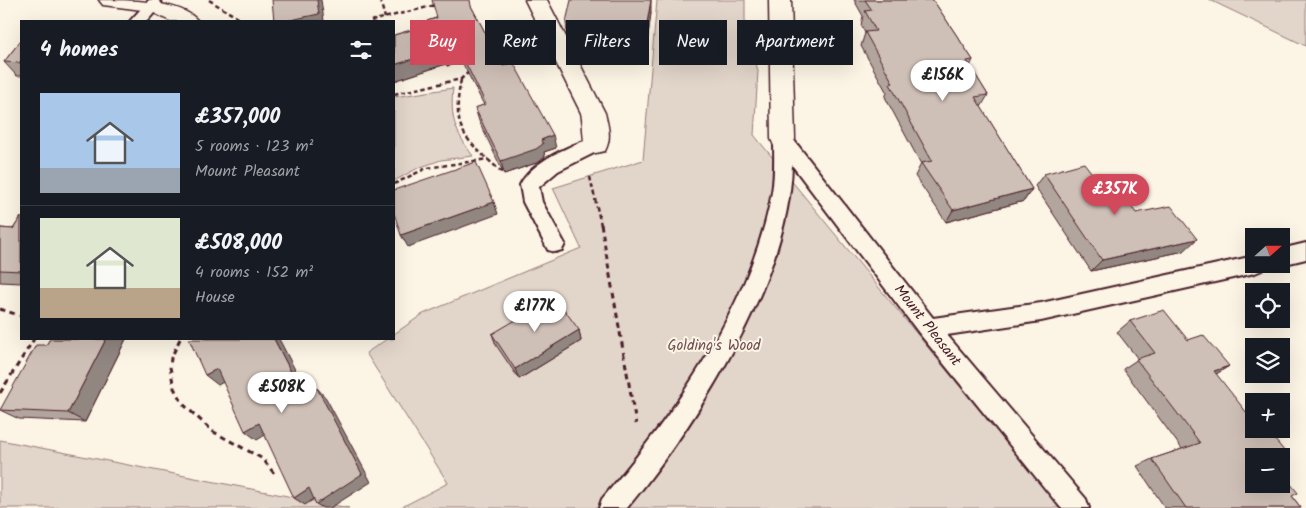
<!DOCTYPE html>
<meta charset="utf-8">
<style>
:root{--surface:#171b24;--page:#242831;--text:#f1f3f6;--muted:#9ea1a6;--line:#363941;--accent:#d1495b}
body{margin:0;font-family:Kalam,sans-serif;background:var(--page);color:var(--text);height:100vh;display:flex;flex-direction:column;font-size:19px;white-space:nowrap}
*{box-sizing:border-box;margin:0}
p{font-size:16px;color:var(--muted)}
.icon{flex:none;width:28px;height:28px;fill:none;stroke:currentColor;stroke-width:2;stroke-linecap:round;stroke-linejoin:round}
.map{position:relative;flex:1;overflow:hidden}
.sheet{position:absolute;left:20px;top:20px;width:375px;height:320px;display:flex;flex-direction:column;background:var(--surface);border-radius:0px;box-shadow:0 5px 20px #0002}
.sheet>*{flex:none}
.guide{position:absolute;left:410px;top:20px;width:475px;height:45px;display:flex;gap:10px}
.needle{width:32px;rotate:69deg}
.tools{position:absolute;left:1245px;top:228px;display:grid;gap:10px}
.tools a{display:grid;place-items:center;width:45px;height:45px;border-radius:0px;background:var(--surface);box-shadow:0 5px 20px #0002;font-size:25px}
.price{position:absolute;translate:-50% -42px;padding:0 11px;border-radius:18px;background:#fff;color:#222;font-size:16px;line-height:32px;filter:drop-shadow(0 1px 2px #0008)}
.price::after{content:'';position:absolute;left:50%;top:30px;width:15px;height:11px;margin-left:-8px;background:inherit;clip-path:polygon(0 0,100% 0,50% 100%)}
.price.active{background:var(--accent);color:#fff}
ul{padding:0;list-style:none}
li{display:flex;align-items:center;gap:15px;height:125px;padding:0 20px}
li+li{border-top:1px solid var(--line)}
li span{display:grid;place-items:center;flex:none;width:140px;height:100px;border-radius:0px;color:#555}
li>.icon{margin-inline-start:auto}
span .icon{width:60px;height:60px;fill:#fffc;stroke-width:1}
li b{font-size:21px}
h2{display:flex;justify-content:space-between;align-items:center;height:60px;padding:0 20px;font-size:21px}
.pill{padding:0 18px;border-radius:0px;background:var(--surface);box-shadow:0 5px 20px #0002;font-size:18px;line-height:45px}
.pill.active{background:var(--accent);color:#fff}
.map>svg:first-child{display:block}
</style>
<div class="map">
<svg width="1306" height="508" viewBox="0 0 1306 508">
<rect width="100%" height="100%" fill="#fcf5e5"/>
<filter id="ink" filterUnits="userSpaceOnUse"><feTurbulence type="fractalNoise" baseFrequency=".02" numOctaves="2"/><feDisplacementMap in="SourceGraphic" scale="10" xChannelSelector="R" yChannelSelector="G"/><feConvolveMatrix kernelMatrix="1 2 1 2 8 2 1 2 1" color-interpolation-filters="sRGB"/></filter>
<g filter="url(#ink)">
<g fill="#e2d5ca" stroke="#967a7a">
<path d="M657,0H745V21L758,71L754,135L1012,450L1064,508H400L448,483L366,353L387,339H394V334L423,314L581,248L553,188L643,160Z"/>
<path d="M1210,0H1306V46Z"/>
<path d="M453,88C450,119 455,131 473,156L441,160L418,168L394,181V97Z"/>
<path d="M0,440L349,508H0Z"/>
</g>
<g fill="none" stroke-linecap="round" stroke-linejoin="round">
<g stroke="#4a1f2b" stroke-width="4">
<g id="service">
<path d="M149,0H158L162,4L147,21H130Z"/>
<path d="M783,132L789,134L933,318L1041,303L1254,256V264H1265L1262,270L1255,273L1041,321L947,335L1086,499L1089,508H1061L919,333L792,165C789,280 698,421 627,508H599L602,499C675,413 752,305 772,192C775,175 774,157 774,139L777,134Z"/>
<path d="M596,137L602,139L605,144L602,149L558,171L539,187L542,202L565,244L562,250L555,252L548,250L523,202L520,185C532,161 571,145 596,137Z"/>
<path d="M1306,243V259L1281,265L1276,264H1281V249Z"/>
</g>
</g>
<g stroke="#4a1f2b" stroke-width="3">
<g id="minor">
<path d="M99,0C127,0 181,0 198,21H170L150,11L103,5Z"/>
<path d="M525,0H547L605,113C608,126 612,138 605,151L596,153L587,151C582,142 584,125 581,113Z"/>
<path d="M769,0H791L795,139L792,146L783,148L774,146L771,139Z"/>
</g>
</g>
<g stroke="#4a1f2b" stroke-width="2.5" stroke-dasharray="4.5 3" stroke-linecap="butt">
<path d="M209,0L243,21"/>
<path d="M380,0L385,18"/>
<path d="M371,21L436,5"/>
<path d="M496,57L525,46"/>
<path d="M461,80C450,133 468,141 504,174"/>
<path d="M394,94L461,79L471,70"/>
<path d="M590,177L601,225"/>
<path d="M394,184L427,168L488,159"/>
</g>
<g stroke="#4a1f2b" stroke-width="3" stroke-dasharray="5.5 4.5" stroke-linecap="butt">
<path d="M601,224L636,424"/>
<path d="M0,309L21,316"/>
<path d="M180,339L171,358L170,367L174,388L182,403L212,431L263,459L276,476"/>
<path d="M0,393L34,339"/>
</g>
<use href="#service" fill="#fcf5e5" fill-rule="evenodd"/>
<use href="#minor" fill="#fcf5e5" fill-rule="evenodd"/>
</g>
<g fill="#b2a59d" stroke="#4a1f2b">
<path d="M854,0H933L973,60L970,66L988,95L981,107L1032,189L1024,201L946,222L915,176L921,164L885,97L887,93L861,46L865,33L861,25L863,16Z"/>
<path d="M471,6L503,66L556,148L544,152L545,157L539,162L504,174L479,121L475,108L484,105L462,62L447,66L446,64L394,81V35L429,25L427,21Z"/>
<path d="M651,13L647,43L569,38L567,36L566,22Z"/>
<path d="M21,40V76H17L4,62Z"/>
<path d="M1044,174L1109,195L1136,213L1184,251L1091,271L1035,186Z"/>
<path d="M21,217V283L0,282V228L13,229Z"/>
<path d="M1130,321L1188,340L1229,366L1216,374L1254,456L1292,496L1301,508H1165L1137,466L1152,459L1182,449L1123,369L1138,359L1117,332Z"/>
<path d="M579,330L581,341L519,379L496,345L492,334Z"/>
<path d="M50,339H126L85,422L19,419L0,410L46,345Z"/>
</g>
<g fill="#918680" stroke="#4a1f2b">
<path d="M317,0H321L324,21H286Z"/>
<path d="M651,0V13L647,43L646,29Z"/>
<path d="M458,48L462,62L447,66L442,53Z"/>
<path d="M442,50L446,64L394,81V65Z"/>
<path d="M553,135L556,148L544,152L545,157L539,162L504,174L501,161L541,140Z"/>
<path d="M1032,189L1024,201L946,222L953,210Z"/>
<path d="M494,202L498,214L408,247L401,235Z"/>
<path d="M1197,239L1184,251L1091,271L1102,260Z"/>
<path d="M579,330L581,341L519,379L515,369Z"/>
<path d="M106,339H126L85,422L68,413Z"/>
<path d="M274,339H279L314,406L304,397Z"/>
<path d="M1229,366L1213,376L1214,371Z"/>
<path d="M217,369L229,379L218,385L205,375Z"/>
<path d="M317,388L326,398L371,482L330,508H323L316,504Z"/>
<path d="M259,423L270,432L257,440L245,431Z"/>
<path d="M309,488L320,495L305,505L294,498Z"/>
</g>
<g fill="#cfc0b7" stroke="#4a1f2b">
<path d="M272,0H317L319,14L286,21H274Z"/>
<path d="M432,0H470L471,6L503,66L513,62L553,135L541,140L543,144L536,149L501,161L475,108L486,104L458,48L442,53V50L394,65V35L429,25L427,21L437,18Z"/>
<path d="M571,0H651L646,29L567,24L566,22Z"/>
<path d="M865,0H933L973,60L967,61L988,95L975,97L1032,189L953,210L921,163L932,161L890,84L893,83L865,32L876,31L865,11L872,10Z"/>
<path d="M21,40V63L4,62Z"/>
<path d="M476,162L494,202L401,235L394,213V190Z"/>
<path d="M1084,163L1109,195L1121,193L1136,213L1171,206L1197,239L1102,260L1044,174Z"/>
<path d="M21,217V271L0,270V228L13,229Z"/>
<path d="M555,297L579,330L515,369L492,334Z"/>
<path d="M1164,310L1188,340L1203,335L1229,366L1214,371L1254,422V429H1266L1290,458L1281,461V456H1254V484H1281V472L1298,493L1292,496L1301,508H1186L1152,459L1200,443L1136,359L1155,353L1130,321Z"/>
<path d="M50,339H106L68,413L0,410L36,345H46Z"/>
<path d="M189,339H274L304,397L317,388L362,474L316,504L309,488L294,498L259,423L245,431L217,369L205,375Z"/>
</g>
</g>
<g text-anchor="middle" stroke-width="4" stroke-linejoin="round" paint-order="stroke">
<g font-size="15" fill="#4a1f2b" stroke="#fcf5e5">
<text transform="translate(928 325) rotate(52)" y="5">Mount Pleasant</text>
</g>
<g font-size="15" fill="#704c53" stroke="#fcf5e5">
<text x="714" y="350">Golding's Wood</text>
</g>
</g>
</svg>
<div class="tools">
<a><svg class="needle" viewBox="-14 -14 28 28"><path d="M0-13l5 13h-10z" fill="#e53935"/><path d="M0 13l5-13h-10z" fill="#9ea1a6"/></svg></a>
<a><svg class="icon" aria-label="locate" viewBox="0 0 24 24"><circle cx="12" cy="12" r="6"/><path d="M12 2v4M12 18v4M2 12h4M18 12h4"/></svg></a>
<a><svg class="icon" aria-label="layers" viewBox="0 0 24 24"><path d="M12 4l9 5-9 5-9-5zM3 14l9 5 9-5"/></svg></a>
<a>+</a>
<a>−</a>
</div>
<b class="price" style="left:943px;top:102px">£156K</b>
<b class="price active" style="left:1115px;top:216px">£357K</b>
<b class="price" style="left:535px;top:333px">£177K</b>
<b class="price" style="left:282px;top:414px">£508K</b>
<div class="guide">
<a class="pill active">Buy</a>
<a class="pill">Rent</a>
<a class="pill">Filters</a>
<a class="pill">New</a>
<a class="pill">Apartment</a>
</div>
<section class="sheet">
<h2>4 homes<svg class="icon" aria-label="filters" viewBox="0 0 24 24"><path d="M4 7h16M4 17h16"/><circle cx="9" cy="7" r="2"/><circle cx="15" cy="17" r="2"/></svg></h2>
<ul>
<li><span style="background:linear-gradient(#a9c7e8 75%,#9aa5b1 0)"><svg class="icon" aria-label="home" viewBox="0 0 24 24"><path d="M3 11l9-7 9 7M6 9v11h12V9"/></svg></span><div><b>£357,000</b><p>5 rooms · 123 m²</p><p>Mount Pleasant</p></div></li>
<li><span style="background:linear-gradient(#dfe7d0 70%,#b9a48a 0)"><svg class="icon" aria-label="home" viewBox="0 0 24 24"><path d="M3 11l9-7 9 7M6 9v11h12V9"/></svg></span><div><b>£508,000</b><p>4 rooms · 152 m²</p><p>House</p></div></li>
</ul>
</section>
</div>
